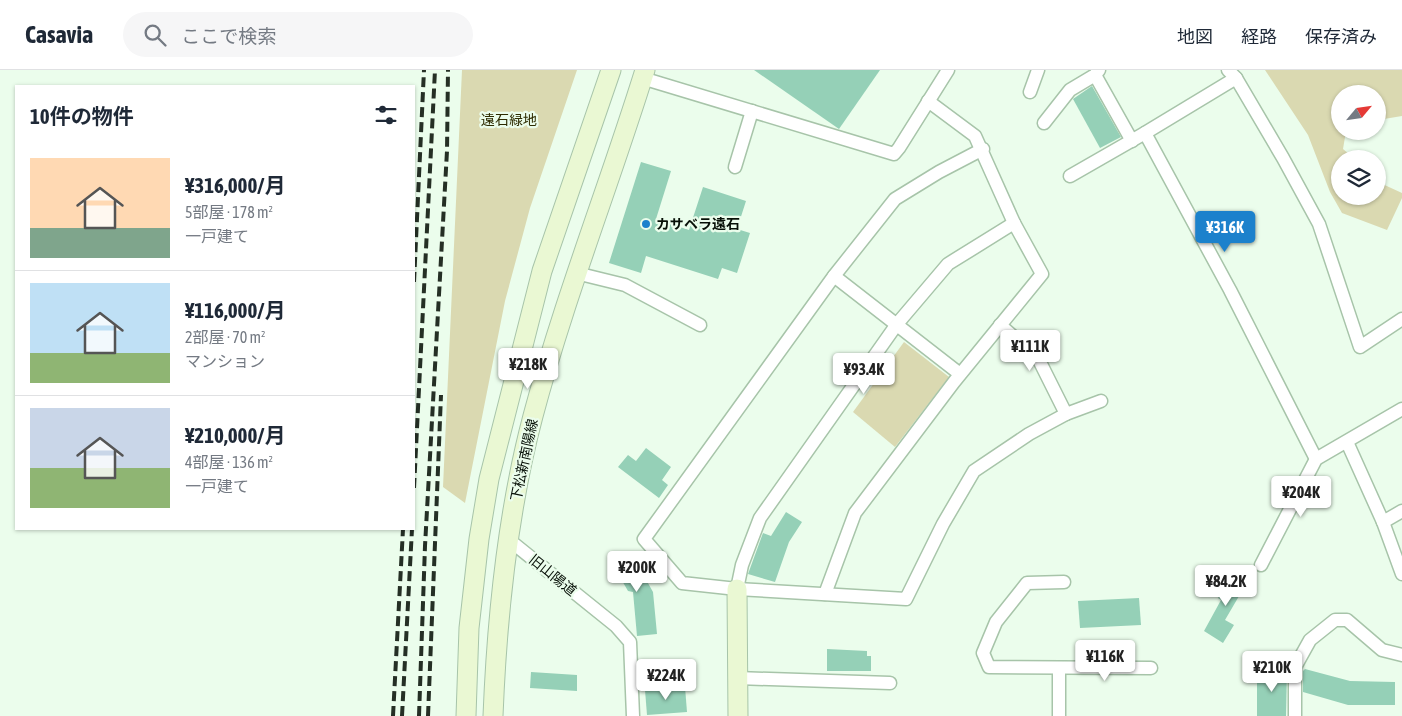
<!DOCTYPE html>
<html lang="ja">
<meta charset="utf-8">
<style>
:root{--surface:#fff;--page:#f6f6f7;--text:#1f2937;--muted:#747a83;--line:#e0e1e3;--accent:#1c81cc}
body{margin:0;font-family:"Asap Condensed","Noto Sans JP",sans-serif;background:var(--page);color:var(--text);height:100vh;display:flex;flex-direction:column;font-size:19px;white-space:nowrap}
*{box-sizing:border-box;margin:0}
p{font-size:16px;color:var(--muted)}
.icon{flex:none;width:28px;height:28px;fill:none;stroke:currentColor;stroke-width:2;stroke-linecap:round;stroke-linejoin:round}
.map{position:relative;flex:1;overflow:hidden}
.drawer{position:absolute;left:15px;top:15px;width:400px;height:445px;display:flex;flex-direction:column;background:var(--surface);border-radius:0px;box-shadow:0 1px 4px #0004}
.drawer>*{flex:none}
.needle{width:32px;rotate:61deg}
.tools{position:absolute;left:1331px;top:15px;display:grid;gap:10px}
.tools a{display:grid;place-items:center;width:55px;height:55px;border-radius:50%;background:var(--surface);box-shadow:0 1px 4px #0004;font-size:25px}
.price{position:absolute;translate:-50% -42px;padding:0 11px;border-radius:5px;background:#fff;color:#222;font-size:16px;line-height:32px;filter:drop-shadow(0 1px 2px #0008)}
.price::after{content:'';position:absolute;left:50%;top:30px;width:15px;height:11px;margin-left:-8px;background:inherit;clip-path:polygon(0 0,100% 0,50% 100%)}
.price.on{background:var(--accent);color:#fff}
ul{padding:0;list-style:none}
li{display:flex;align-items:center;gap:15px;height:125px;padding:0 15px}
li+li{border-top:1px solid var(--line)}
li span{display:grid;place-items:center;flex:none;width:140px;height:100px;border-radius:0px;color:#555}
li>.icon{margin-inline-start:auto}
span .icon{width:60px;height:60px;fill:#fffc;stroke-width:1}
li b{font-size:21px}
h2{display:flex;justify-content:space-between;align-items:center;height:60px;padding:0 15px;font-size:21px}
header{display:flex;align-items:center;gap:30px;box-sizing:border-box;height:70px;padding:0 25px;background:var(--surface);border-bottom:1px solid var(--line)}
header strong{font-size:24px}
nav{display:flex;gap:28px;margin-inline-start:auto;font-size:18px}
.search{width:350px;height:45px;background:var(--page);display:flex;align-items:center;gap:12px;box-sizing:border-box;padding:0 18px;border-radius:28px;color:var(--muted);font-size:19px}
.map>svg:first-child{display:block}
</style>
<header>
<strong>Casavia</strong>
<div class="search"><svg class="icon" aria-label="search" viewBox="0 0 24 24"><circle cx="10" cy="10" r="6"/><path d="M15 15l6 6"/></svg>ここで検索</div>
<nav><a>地図</a><a>経路</a><a>保存済み</a></nav>
</header>
<div class="map">
<svg width="1402" height="646" viewBox="0 0 1402 646">
<rect width="100%" height="100%" fill="#ebfdec"/>
<g fill="#dad9b1">
<path d="M462,0H577L530,138L505,231L465,433L443,417Z"/>
<path d="M1265,0H1402V46L1378,50V24H1340V61H1346L1343,79L1355,89H1340V126H1378V112L1402,123V128L1387,160L1342,143L1330,122L1308,65Z"/>
<path d="M904,272L949,307L895,377L853,342Z"/>
</g>
<g fill="#95d0b7">
<path d="M754,0H880L839,59Z"/>
<path d="M1092,16L1121,67L1100,78L1073,29Z"/>
<path d="M641,92L671,101L656,149L689,160L703,117L746,131L737,159L750,163L737,203L722,198L718,209L646,186L641,203L609,193Z"/>
<path d="M646,378L671,397L662,410L668,415L659,428L618,397L628,385L636,391Z"/>
<path d="M786,442L802,452L789,472L775,512L748,504L763,463L771,466Z"/>
<path d="M620,481L624,487L631,483L653,522L657,564L637,566L633,522L628,521L609,488Z"/>
<path d="M1233,501L1249,509L1225,550L1234,555L1223,573L1204,561L1221,530L1218,528Z"/>
<path d="M1139,528L1141,555L1080,558L1078,531Z"/>
<path d="M827,579L867,581V586H871V601H827Z"/>
<path d="M1305,599L1350,611L1395,612V635H1348L1303,622V601Z"/>
<path d="M1257,601H1287L1286,646H1257Z"/>
<path d="M531,602L577,605V621L530,618Z"/>
<path d="M685,617L687,642L647,645L645,620Z"/>
</g>
<g fill="none" stroke-linecap="round" stroke-linejoin="round">
<g stroke="#a7c4a9" stroke-width="15">
<g id="street">
<path d="M1228,0L1236,8L1283,88L1319,154L1360,277L1402,249"/>
<path d="M1095,5L1132,71"/>
<path d="M642,8L894,84L899,78L948,0"/>
<path d="M1236,8L1145,63L1230,220L1316,389"/>
<path d="M1030,22L1038,0"/>
<path d="M1044,53L1070,20L1095,5L1099,0"/>
<path d="M983,79L939,102L895,129L834,206L644,469L682,513L737,519L906,529L943,454L974,401L1029,364L1066,344L1101,331"/>
<path d="M735,97L752,41"/>
<path d="M1070,106L1145,63"/>
<path d="M576,203L625,215L700,255"/>
<path d="M834,206L960,304"/>
<path d="M1000,255L1038,288L1066,344"/>
<path d="M1347,372L1383,452L1402,504"/>
<path d="M1383,452L1402,441"/>
<path d="M508,469L616,556L630,572L633,646"/>
<path d="M1261,495L1316,389L1402,339"/>
<path d="M1064,512L1027,513L996,552L983,583L989,597L1151,598"/>
<path d="M737,519L742,495L760,448L897,254L948,194L1014,153"/>
<path d="M825,524L855,443L954,312L1042,204L1014,153L975,66L928,31"/>
<path d="M1059,598V646"/>
<path d="M737,608L890,613"/>
<path d="M1295,646V597L1310,570L1335,550H1347L1382,580L1402,585"/>
</g>
</g>
<g stroke="#a7c4a9" stroke-width="21">
<g id="secondary">
<path d="M737,519L738,646"/>
<path d="M466,646L469,558L479,469L489,409L542,201L611,0"/>
<path d="M493,646C497,545 507,444 533,346C564,229 609,116 645,0"/>
</g>
</g>
<use href="#street" stroke="#fff" stroke-width="12"/>
<use href="#secondary" stroke="#eaf8d3" stroke-width="19"/>
<g stroke="#252f25" stroke-width="4" stroke-dasharray="10 5" stroke-linecap="butt">
<path d="M414,212L424,0"/>
<path d="M414,418L435,0"/>
<path d="M393,646L403,459"/>
<path d="M402,646L412,459"/>
<path d="M419,646L425,476L447,81L448,0"/>
<path d="M428,646L441,325"/>
</g>
</g>
<circle fill="#1c81cc" stroke="#ebfdec" stroke-width="2" cx="646" cy="154" r="5"/>
<g text-anchor="middle" stroke-width="4.5" stroke-linejoin="round" paint-order="stroke">
<g font-size="14" fill="#2d2b00" stroke="#ebfdec">
<text x="509" y="55">遠石緑地</text>
</g>
<g font-size="14" font-weight="bold" fill="#060f06" stroke="#ebfdec" text-anchor="start">
<text x="656" y="159">カサベラ遠石</text>
</g>
<g font-size="14" fill="#060f06" stroke="#ebfdec">
<text transform="translate(524 390) rotate(-78)" y="5">下松新南陽線</text>
<text transform="translate(553 505) rotate(39)" y="5">旧山陽道</text>
</g>
</g>
</svg>
<div class="tools">
<a><svg class="needle" viewBox="-14 -14 28 28"><path d="M0-13l5 13h-10z" fill="#e53935"/><path d="M0 13l5-13h-10z" fill="#747a83"/></svg></a>
<a><svg class="icon" aria-label="layers" viewBox="0 0 24 24"><path d="M12 4l9 5-9 5-9-5zM3 14l9 5 9-5"/></svg></a>
</div>
<b class="price on" style="left:1225px;top:183px">¥316K</b>
<b class="price" style="left:1030px;top:302px">¥111K</b>
<b class="price" style="left:528px;top:320px">¥218K</b>
<b class="price" style="left:864px;top:325px">¥93.4K</b>
<b class="price" style="left:1301px;top:448px">¥204K</b>
<b class="price" style="left:637px;top:523px">¥200K</b>
<b class="price" style="left:1226px;top:537px">¥84.2K</b>
<b class="price" style="left:1105px;top:612px">¥116K</b>
<b class="price" style="left:1272px;top:623px">¥210K</b>
<b class="price" style="left:666px;top:631px">¥224K</b>
<section class="drawer">
<h2>10件の物件<svg class="icon" aria-label="filters" viewBox="0 0 24 24"><path d="M4 7h16M4 17h16"/><circle cx="9" cy="7" r="2"/><circle cx="15" cy="17" r="2"/></svg></h2>
<ul>
<li><span style="background:linear-gradient(#ffd9b3 70%,#7fa58c 0)"><svg class="icon" aria-label="home" viewBox="0 0 24 24"><path d="M3 11l9-7 9 7M6 9v11h12V9"/></svg></span><div><b>¥316,000/月</b><p>5部屋 · 178 m²</p><p>一戸建て</p></div></li>
<li><span style="background:linear-gradient(#bfe0f5 70%,#8fb573 0)"><svg class="icon" aria-label="home" viewBox="0 0 24 24"><path d="M3 11l9-7 9 7M6 9v11h12V9"/></svg></span><div><b>¥116,000/月</b><p>2部屋 · 70 m²</p><p>マンション</p></div></li>
<li><span style="background:linear-gradient(#c9d6e8 60%,#8fb573 0)"><svg class="icon" aria-label="home" viewBox="0 0 24 24"><path d="M3 11l9-7 9 7M6 9v11h12V9"/></svg></span><div><b>¥210,000/月</b><p>4部屋 · 136 m²</p><p>一戸建て</p></div></li>
</ul>
</section>
</div>
